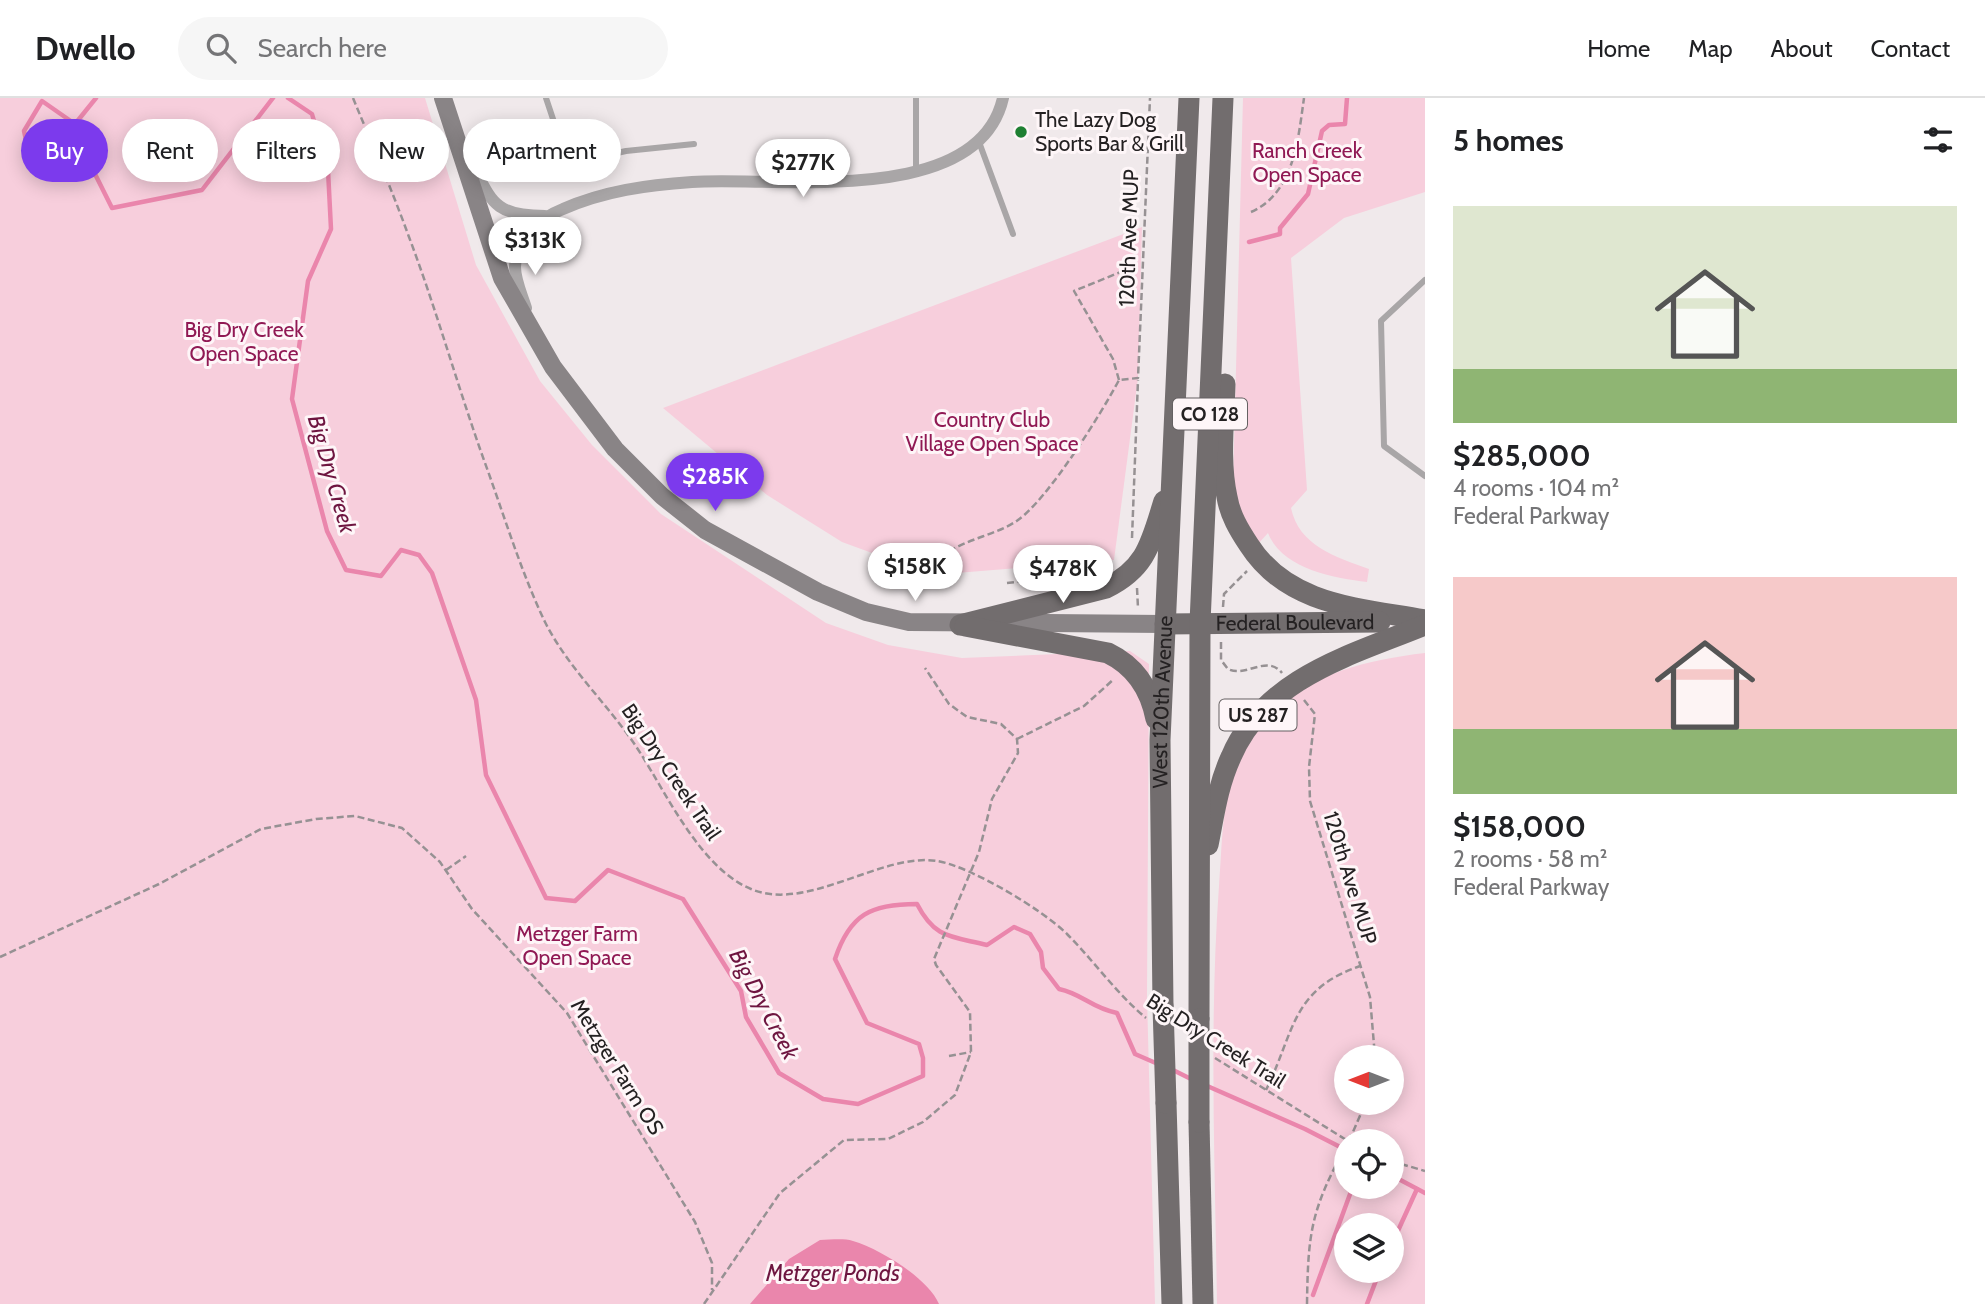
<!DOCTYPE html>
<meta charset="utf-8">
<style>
:root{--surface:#fff;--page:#f6f6f6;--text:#202124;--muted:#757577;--line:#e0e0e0;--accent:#7c3aed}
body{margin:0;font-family:Cabin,sans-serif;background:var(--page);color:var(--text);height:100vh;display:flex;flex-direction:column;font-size:26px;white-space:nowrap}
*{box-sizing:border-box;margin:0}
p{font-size:23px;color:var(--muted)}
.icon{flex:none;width:38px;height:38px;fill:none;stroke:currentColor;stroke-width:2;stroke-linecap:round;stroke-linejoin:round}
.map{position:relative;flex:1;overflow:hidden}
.sheet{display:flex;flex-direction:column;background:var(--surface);width:560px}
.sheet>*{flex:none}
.banner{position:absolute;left:21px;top:21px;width:665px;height:63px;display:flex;gap:14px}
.needle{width:46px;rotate:270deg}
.buttons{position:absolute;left:1334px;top:947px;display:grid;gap:14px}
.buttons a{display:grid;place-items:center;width:70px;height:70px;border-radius:50%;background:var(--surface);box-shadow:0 4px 18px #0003;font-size:35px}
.price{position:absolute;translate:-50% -60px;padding:0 16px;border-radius:24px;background:#fff;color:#222;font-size:23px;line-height:46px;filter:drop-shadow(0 2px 4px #0008)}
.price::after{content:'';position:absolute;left:50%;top:42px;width:21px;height:16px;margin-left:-10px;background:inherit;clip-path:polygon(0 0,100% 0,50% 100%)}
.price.active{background:var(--accent);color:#fff}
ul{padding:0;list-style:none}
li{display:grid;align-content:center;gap:14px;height:371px;padding:0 28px}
li span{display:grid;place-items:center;height:217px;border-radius:0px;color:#555}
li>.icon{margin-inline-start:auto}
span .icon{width:126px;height:126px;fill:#fffc;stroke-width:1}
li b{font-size:30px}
h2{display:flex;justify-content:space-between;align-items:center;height:84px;padding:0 28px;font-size:30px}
.chip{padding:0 24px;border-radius:32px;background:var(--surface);box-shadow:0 4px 18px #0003;font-size:24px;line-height:63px}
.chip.active{background:var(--accent);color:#fff}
header{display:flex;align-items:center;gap:42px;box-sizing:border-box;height:98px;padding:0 35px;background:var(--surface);border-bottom:2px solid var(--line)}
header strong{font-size:33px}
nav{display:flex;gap:38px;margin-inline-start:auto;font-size:24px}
.search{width:490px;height:63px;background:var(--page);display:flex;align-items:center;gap:18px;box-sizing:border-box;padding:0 24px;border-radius:38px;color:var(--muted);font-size:26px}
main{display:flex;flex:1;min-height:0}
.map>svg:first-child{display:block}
</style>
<header>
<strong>Dwello</strong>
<div class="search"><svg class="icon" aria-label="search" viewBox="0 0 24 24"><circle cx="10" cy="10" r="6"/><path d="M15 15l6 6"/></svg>Search here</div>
<nav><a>Home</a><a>Map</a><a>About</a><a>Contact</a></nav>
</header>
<main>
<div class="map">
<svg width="1425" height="1206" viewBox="0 0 1425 1206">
<rect width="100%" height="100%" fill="#f0e9eb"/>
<g fill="#f7cedc" fill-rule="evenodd">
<path d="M0,0H425L476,167L540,283L592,347L661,416L826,525L888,547L962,560L1130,553L1149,566L1147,899L1155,1206H0Z"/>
<path d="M1243,0H1425V94L1344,120L1291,160L1307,392L1291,410C1299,448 1336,459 1369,471L1367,484C1334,480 1282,471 1268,435L1257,447L1244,422L1233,387Z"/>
<path d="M1142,129L1138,280L1114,462L932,477L842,444L767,397L663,310Z"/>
<path d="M1425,555V1206H1217C1215,1067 1209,927 1219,788C1223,739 1221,682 1250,639C1292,580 1357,563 1425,555ZM1346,959H1391V1004H1346ZM1346,1043H1391V1088H1346ZM1346,1127H1391V1172H1346Z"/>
</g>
<path fill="#ea86ac" d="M820,1142C830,1142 843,1140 853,1143C880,1151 928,1180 939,1206H750L789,1161Z"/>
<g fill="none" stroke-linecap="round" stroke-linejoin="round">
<g stroke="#ea86ac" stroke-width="4.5">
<path d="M96,0L75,26L42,3L24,33L33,73L92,70L112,110L202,92L273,0"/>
<path d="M288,0L312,16L328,72L331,131L308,183L292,301L327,433L346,472L381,478L401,452L419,457L432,475L476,602L486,677L546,800L575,803L608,772L683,801L741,893L746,919L779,975L823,1001L858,1006L923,978V960L919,946L867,925L835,861C850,816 871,806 917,806C935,841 951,838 987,847L1014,829L1030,836L1041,854L1043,870L1059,891C1083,896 1091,910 1117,915L1135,956L1158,966"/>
<path d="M1249,144L1280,136V130L1308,96L1322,33L1329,27L1345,26L1347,0"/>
<path d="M1173,972L1193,982"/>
<path d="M1205,987L1305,1031L1346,1052"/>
<path d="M1391,1077L1425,1095"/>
<path d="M1391,1148L1417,1091"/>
<path d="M1313,1197L1353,1088"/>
<path d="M1367,1206L1380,1172"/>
</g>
<g stroke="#969193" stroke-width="2.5" stroke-dasharray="7 3.5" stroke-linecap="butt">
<path d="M353,0C372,46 392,92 409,139C437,213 458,290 485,365C504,417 521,474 545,524C569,572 612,610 641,656C668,699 702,771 751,791C807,815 882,754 937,763C970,768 1043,812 1067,836C1094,863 1116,895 1146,920"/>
<path d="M1251,114C1294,95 1298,42 1304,0"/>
<path d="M1119,282L1113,261L1074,193L1133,169"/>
<path d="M1132,440L1138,282"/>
<path d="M935,469C950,442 993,440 1018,422C1048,401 1101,316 1119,282L1138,280L1150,0"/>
<path d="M1007,485L1083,476"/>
<path d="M1137,490L1138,510"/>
<path d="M1223,509L1224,496L1247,473"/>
<path d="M1221,544V562L1228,571C1246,580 1267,556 1282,575"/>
<path d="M1304,602L1315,616L1309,669L1310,703L1370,899L1375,959"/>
<path d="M1017,641L1084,608L1114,581"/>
<path d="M446,772L466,758"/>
<path d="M0,859L159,786L261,731L316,721L355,718L402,730L440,764L472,811L567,915L695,1124L712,1165V1192"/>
<path d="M949,958L971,954"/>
<path d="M1215,960L1348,1043"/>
<path d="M1266,992C1295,933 1291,892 1360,868"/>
<path d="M1349,1043L1366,1004"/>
<path d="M1391,1063L1425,1073"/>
<path d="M704,1206L780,1095L844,1042L888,1041L923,1024L955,997L971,954L970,914L936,867L934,861L979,754L992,701L1018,655L1017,641L1001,626L967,619L949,606L925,570"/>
<path d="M1307,1206C1308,1134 1311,1112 1346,1048"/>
</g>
<g stroke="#a9a6a7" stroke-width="6">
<path d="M546,0L568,66L626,53L694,46"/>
<path d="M979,44L1013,136"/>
<path d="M916,73V0"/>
<path d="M1425,182L1381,223L1384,348L1425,378"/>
</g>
<g stroke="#a9a6a7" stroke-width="12">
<path d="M468,59C492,102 491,118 545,118"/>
<path d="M526,210C522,197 515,182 515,169C515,141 540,120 563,111C604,93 647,87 692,84C773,78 978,111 1003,0"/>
</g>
<path stroke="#898486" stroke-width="18" d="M443,0L502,180L553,269L615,351L662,398L705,432L818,494L866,514L909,524L1165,526"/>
<g stroke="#726d6e" stroke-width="21">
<path d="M1225,286C1224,323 1219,363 1227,399C1230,417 1239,432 1249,447C1288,508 1360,510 1425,522"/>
<path id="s1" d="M1165,526L1380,524"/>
<path d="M960,527L1106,490C1147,470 1151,444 1164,403"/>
<path d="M965,528L1108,555C1135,568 1150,590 1156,621"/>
<path d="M1208,747C1214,717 1218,687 1231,659C1265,579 1352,557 1425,527"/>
<path id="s2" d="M1163,908L1160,642L1189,0"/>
<path d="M1199,921L1200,525L1223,0"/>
<path d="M1166,1005L1172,1206"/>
<path d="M1199,1024L1203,1206"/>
</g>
<g stroke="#726d6e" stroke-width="21">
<path d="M1163,908L1166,1005"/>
<path d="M1199,921V1024"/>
</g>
</g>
<circle fill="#1f8033" stroke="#fef6f8" stroke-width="2.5" cx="1021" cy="34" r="7"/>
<g text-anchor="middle" stroke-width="6" stroke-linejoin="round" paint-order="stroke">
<g fill="#fef6f8" stroke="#656162" stroke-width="2">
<rect x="1173" y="300.5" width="74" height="31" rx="5"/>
<rect x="1219.5" y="601.5" width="77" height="31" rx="5"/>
</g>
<g font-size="19" font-weight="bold" fill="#242122">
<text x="1210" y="323">CO 128</text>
<text x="1258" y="624">US 287</text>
</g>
<g font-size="21" fill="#242122" stroke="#fef6f8" text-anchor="start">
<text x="1035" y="29">The Lazy Dog<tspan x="1035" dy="24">Sports Bar &amp; Grill</tspan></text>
</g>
<g font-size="21" fill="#901954" stroke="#fef6f8">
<text x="1307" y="60">Ranch Creek<tspan x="1307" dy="24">Open Space</tspan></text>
<text x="244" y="239">Big Dry Creek<tspan x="244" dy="24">Open Space</tspan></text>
<text x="992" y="329">Country Club<tspan x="992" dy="24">Village Open Space</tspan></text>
<text x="577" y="843">Metzger Farm<tspan x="577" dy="24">Open Space</tspan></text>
</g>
<g font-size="21" fill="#242122" stroke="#fef6f8">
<text transform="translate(1129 140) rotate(-88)" y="7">120th Ave MUP</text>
<text dy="7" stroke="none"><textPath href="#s1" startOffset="130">Federal Boulevard</textPath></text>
<text dy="7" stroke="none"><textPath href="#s2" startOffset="304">West 120th Avenue</textPath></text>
<text transform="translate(671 674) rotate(56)" y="7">Big Dry Creek Trail</text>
<text transform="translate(1350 780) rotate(73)" y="7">120th Ave MUP</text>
<text transform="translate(1216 943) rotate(32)" y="7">Big Dry Creek Trail</text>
<text transform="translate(617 969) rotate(58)" y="7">Metzger Farm OS</text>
</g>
<g font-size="23" font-style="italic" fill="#6e1540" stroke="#fef6f8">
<text transform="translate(332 376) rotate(74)" y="8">Big Dry Creek</text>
<text transform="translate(764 906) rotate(62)" y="8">Big Dry Creek</text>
<text x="833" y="1183">Metzger Ponds</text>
</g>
</g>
</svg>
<div class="buttons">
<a><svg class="needle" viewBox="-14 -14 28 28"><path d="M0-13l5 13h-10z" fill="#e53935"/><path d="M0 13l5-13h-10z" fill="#757577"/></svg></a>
<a><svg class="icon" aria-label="locate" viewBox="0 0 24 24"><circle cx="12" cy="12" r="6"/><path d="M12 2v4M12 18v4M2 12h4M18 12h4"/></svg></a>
<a><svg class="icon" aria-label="layers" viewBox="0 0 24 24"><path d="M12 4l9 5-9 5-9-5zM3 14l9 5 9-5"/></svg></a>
</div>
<b class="price" style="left:803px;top:101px">$277K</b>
<b class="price" style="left:535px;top:179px">$313K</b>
<b class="price active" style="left:715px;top:415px">$285K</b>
<b class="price" style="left:915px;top:505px">$158K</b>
<b class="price" style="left:1063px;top:507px">$478K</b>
<div class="banner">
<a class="chip active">Buy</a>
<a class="chip">Rent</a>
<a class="chip">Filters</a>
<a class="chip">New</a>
<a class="chip">Apartment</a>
</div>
</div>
<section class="sheet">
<h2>5 homes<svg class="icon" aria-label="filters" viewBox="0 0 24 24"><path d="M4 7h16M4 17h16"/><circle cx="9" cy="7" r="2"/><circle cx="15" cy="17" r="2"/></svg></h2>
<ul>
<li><span style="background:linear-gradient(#dfe7d0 75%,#8fb573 0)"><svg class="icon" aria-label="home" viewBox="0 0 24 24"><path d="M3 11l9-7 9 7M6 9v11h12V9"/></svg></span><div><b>$285,000</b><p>4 rooms · 104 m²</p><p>Federal Parkway</p></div></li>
<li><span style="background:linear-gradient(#f6c9c9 70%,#8fb573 0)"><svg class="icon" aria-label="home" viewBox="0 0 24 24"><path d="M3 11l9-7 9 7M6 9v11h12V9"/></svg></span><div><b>$158,000</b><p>2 rooms · 58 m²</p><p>Federal Parkway</p></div></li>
</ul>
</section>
</main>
